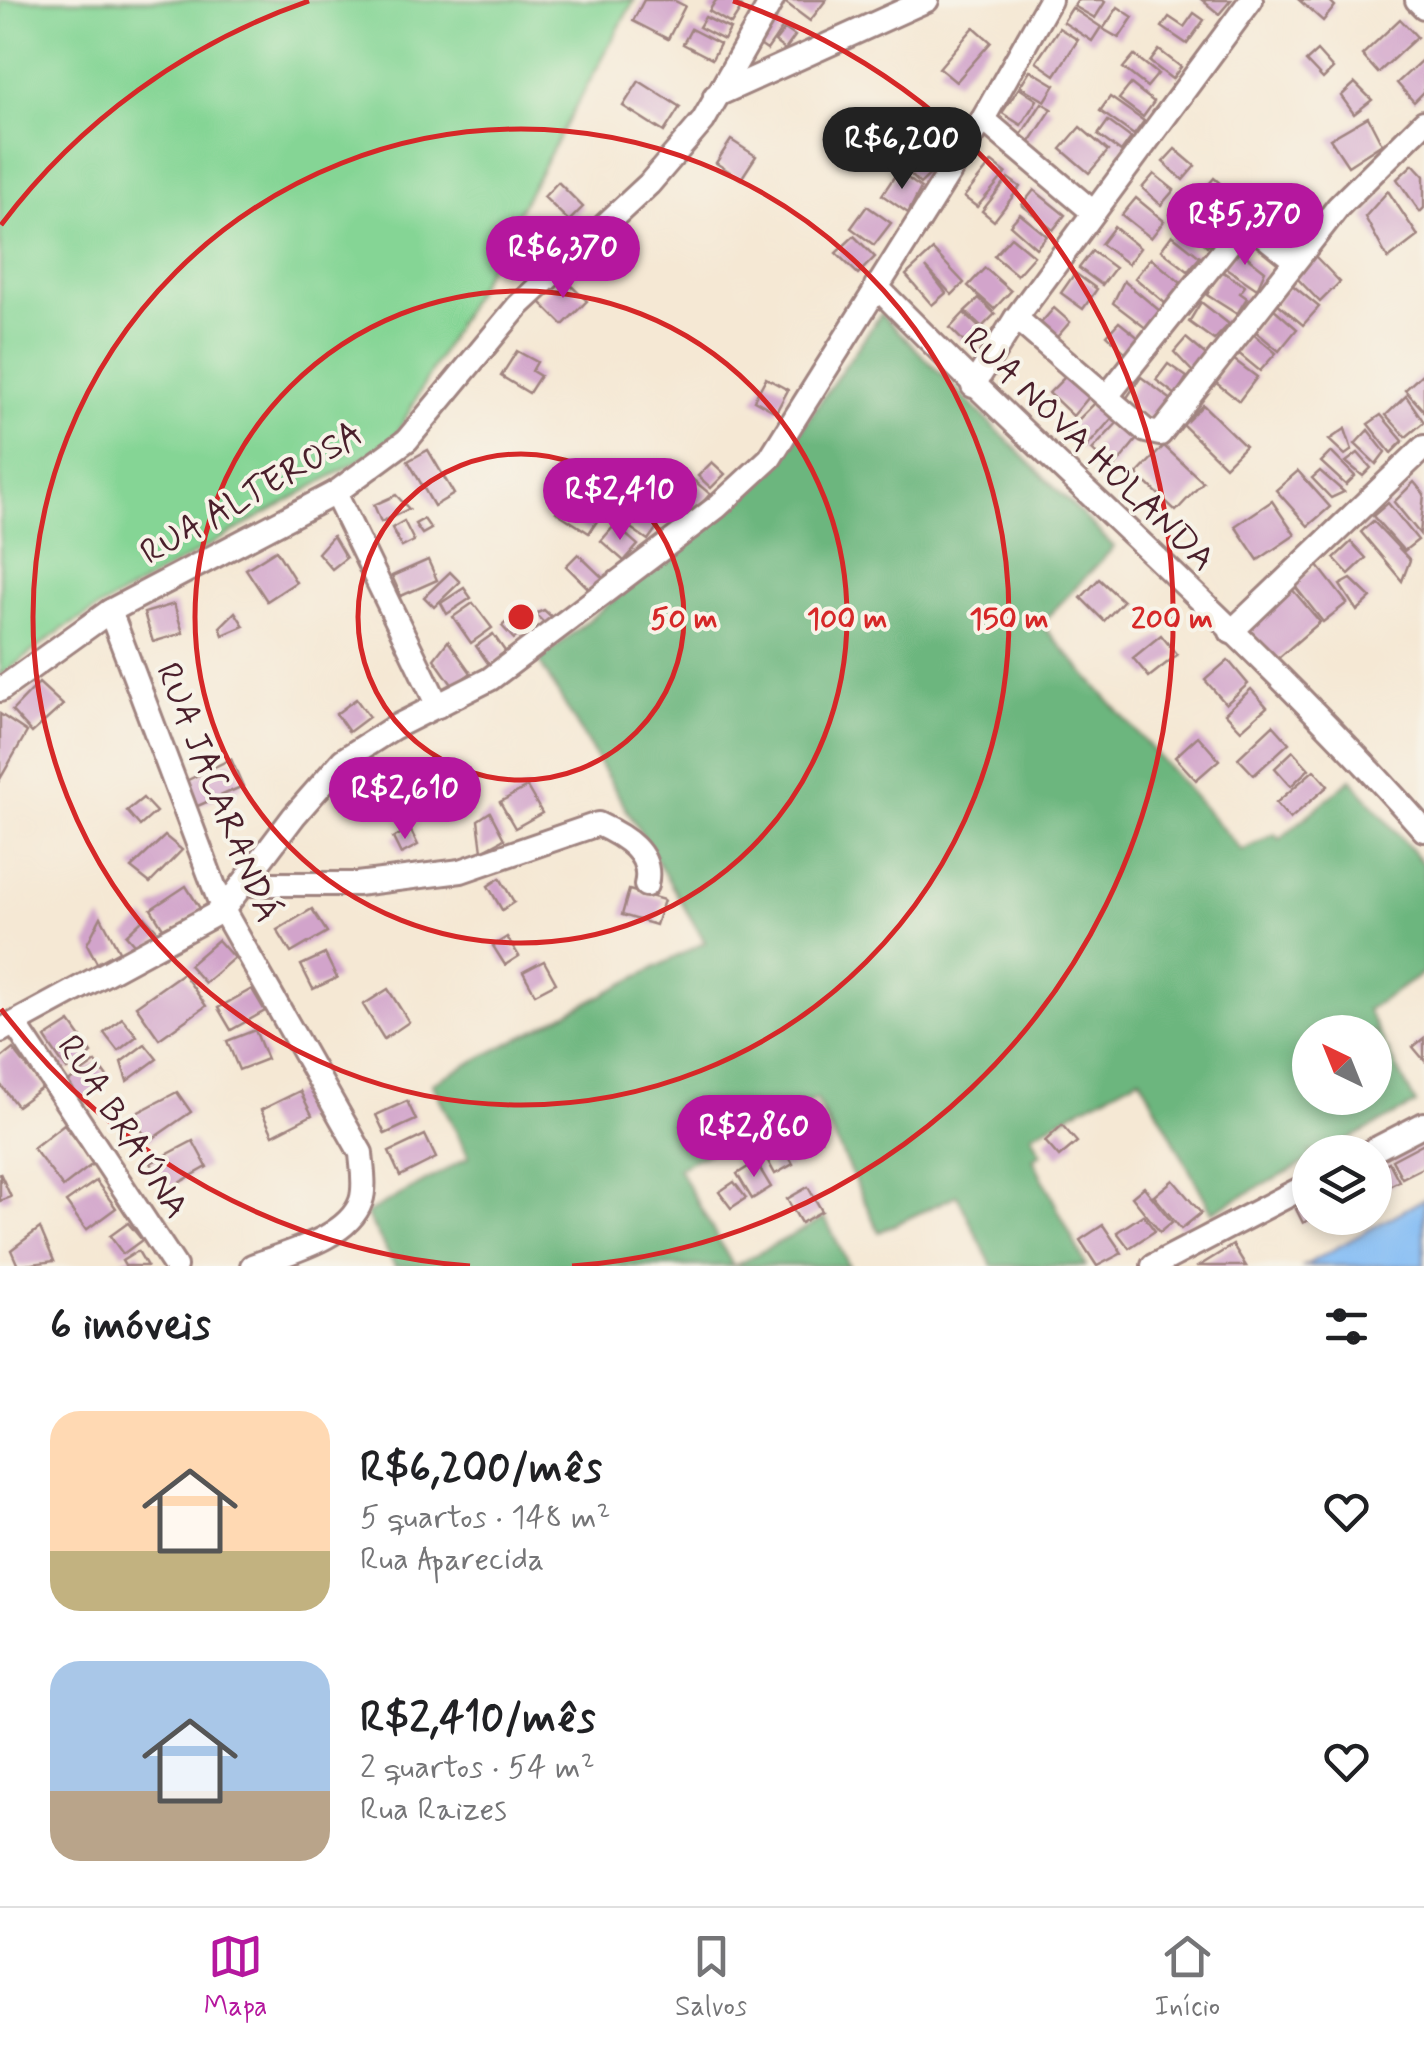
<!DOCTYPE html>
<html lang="pt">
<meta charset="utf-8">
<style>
:root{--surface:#fff;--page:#f2f2f2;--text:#202124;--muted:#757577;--line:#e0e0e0;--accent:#b5179e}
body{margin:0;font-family:Mynerve,sans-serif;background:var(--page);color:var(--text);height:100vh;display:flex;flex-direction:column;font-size:38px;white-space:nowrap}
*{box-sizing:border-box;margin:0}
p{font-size:32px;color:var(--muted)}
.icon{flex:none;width:55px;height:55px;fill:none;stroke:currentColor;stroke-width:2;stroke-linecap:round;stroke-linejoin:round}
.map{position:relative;height:1266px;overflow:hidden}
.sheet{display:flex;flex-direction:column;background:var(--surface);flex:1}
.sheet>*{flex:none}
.needle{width:65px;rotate:317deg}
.buttons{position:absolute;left:1292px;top:1015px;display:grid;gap:20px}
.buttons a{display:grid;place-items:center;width:100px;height:100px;border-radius:50%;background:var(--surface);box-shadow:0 5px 15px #0003;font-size:50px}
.price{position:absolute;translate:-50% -85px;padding:0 22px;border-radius:35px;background:var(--accent);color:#fff;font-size:32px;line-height:65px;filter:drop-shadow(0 2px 5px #0008)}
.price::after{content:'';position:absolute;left:50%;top:60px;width:30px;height:22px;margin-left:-15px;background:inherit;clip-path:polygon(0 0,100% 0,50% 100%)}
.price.current{background:#222;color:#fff}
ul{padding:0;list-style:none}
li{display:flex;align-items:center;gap:30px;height:250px;padding:0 50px}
li span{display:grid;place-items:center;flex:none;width:280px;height:200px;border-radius:30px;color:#555}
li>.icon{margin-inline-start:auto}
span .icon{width:120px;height:120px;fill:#fffc;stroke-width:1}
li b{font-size:42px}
h2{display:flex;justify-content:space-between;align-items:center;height:120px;padding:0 50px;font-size:42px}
.tab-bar{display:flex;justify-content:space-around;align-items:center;height:140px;border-top:2px solid var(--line);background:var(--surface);font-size:28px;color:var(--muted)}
.tab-bar a{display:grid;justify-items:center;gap:5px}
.tab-bar .current{color:var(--accent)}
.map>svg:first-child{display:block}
</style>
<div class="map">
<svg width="1424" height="1266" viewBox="0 0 1424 1266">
<rect width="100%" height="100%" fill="#f7f3e8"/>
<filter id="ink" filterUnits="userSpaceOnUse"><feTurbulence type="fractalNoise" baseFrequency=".01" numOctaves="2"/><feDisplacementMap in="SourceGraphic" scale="20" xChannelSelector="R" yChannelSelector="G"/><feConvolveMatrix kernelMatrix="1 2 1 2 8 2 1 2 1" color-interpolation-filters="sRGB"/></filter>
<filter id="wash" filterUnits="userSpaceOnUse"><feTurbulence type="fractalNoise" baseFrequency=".0048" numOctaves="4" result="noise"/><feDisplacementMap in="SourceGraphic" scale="40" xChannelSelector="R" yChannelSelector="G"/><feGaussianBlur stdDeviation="2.25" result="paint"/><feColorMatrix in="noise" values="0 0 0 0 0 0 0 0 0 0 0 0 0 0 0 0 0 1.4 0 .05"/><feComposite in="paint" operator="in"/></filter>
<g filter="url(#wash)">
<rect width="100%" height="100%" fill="#f5e8d4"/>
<path fill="#85d595" stroke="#687a60" stroke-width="2.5" d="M0,0H634L393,441L61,630L0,676Z"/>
<g fill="#6cb67e" stroke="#5b6a54" stroke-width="2.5" fill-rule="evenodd">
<path d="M881,314L1114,547L1041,624L1242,851L1275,834L1279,840L1351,779L1424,865V973L1367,1010L1416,1104L1324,1152H1310V1160L1212,1212L1140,1077L1032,1134L1041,1154L1033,1159L1086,1266H992L957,1195L879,1232L816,1099L678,1168L733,1266H395L366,1214L469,1157L432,1083L705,942L539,661L774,468ZM1310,1032H1375V1098H1310Z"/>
<path d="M825,1218L849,1266H734Z"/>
</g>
<path fill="#83bcf4" stroke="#666e90" stroke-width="2.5" d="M1424,1199V1266H1304Z"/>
<g id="blocks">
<g fill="#d2a4cb">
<path d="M644,0H673L685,6L668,39L633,21Z"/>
<path d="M716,0H730L742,7L731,24L709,11Z"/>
<path d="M782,0H826L810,21Z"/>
<path d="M1078,0H1102L1105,2L1095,18L1074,6Z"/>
<path d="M1202,0H1231L1219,14Z"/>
<path d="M1299,0H1329L1335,6L1323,21Z"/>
<path d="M1118,7L1133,17L1119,38L1103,29Z"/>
<path d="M1072,8L1101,27L1092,41L1063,22Z"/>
<path d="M1194,13L1204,20L1187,44L1162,27L1169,17L1184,27Z"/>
<path d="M705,17L730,29L724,40L699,27Z"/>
<path d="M771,18L783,27L767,50L754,41Z"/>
<path d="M1400,19L1417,37L1378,73L1362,55Z"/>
<path d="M974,27L991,42L956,82L939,68Z"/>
<path d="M1059,28L1078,40L1055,75L1036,62Z"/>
<path d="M691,29L720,44L712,59L683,44Z"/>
<path d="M785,29L795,36L785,50L775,42Z"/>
<path d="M1159,50L1181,67L1172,79L1150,62Z"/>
<path d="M1317,51L1333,69L1323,79L1306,61Z"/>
<path d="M1134,55L1158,74L1147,87L1123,68Z"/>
<path d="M1424,58V92L1414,102L1397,83Z"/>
<path d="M1030,70L1055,85L1045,101L1020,86Z"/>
<path d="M639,81L680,107L664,132L623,106Z"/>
<path d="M1355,83L1372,100L1354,114L1341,96Z"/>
<path d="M1131,84L1154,102L1143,117L1119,99Z"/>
<path d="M1019,88L1037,100L1021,125L1002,113Z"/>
<path d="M1110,97L1144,121L1134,135L1100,111Z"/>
<path d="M1042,103L1052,109L1030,142L1021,135Z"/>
<path d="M928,117L943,132L936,139L921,124Z"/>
<path d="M1368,117L1382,144L1348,166L1330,139Z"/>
<path d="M1108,121L1131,138L1121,152L1098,135Z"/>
<path d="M1080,127L1108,151L1089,173L1061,149Z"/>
<path d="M731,140L756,156L741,179L716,163Z"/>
<path d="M913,141L938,167L920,184L895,158Z"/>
<path d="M1175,149L1195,166L1183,180L1163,162Z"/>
<path d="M992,162L1006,173L977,207L964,197Z"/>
<path d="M1413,164L1424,176V208L1420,212L1397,179Z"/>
<path d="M898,171L921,188L908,213L882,195Z"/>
<path d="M1154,174L1174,190L1161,205L1142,188Z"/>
<path d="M1008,178L1020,187L994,221L982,211Z"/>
<path d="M1214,178L1243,203L1227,221L1199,196Z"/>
<path d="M558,182L583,207L569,221L544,197Z"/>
<path d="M1034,190L1065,215L1053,230L1022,205Z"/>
<path d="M1388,191L1418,236L1388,259L1365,217Z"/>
<path d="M1136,198L1164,221L1151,238L1122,215Z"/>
<path d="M867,206L891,223L874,245L851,228Z"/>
<path d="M1280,209L1298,229L1287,240L1269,222Z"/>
<path d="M1020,214L1047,236L1036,248L1010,225Z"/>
<path d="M1197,215L1217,234L1207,246L1184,226Z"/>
<path d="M1114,227L1140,248L1128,264L1101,244Z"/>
<path d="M1172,235L1200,257L1188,271L1161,250Z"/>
<path d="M854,236L875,257L858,274L836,253Z"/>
<path d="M1011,237L1034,256L1017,275L994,256Z"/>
<path d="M617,239L631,253L621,264L606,250Z"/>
<path d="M1236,248L1265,271L1257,289L1223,266Z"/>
<path d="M933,250L964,283L952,295L926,267L946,293L932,305L906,275Z"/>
<path d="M1092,251L1115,268L1102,285L1079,268Z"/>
<path d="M1315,256L1340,282L1320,302L1295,276Z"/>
<path d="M1151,258L1181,283L1166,304L1135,278Z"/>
<path d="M985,268L1011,291L994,309L968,286Z"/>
<path d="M1220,270L1245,286L1240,293L1247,298L1237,314L1207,295Z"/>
<path d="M1075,273L1097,289L1083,309L1061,293Z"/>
<path d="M562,277L587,301L563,325L538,300Z"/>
<path d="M1124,281L1160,311L1147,329L1113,303Z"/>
<path d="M1291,284L1319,307L1303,325L1276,302Z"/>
<path d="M979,298L995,314L982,327L965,311Z"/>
<path d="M1201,302L1229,324L1214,340L1189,322Z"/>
<path d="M1054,308L1070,322L1057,337L1041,323Z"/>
<path d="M1273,308L1297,329L1279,351L1254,330Z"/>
<path d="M964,313L981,329L966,344L950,328Z"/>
<path d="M1119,322L1140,339L1128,355L1107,335Z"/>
<path d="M1252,333L1276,353L1260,371L1237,352Z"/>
<path d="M1186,338L1206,355L1193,372L1174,352Z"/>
<path d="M517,351L537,362L532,371L540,376L529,393L501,376Z"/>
<path d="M1233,359L1257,377L1239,401L1215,382Z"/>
<path d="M1168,364L1187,377L1176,395L1156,380Z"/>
<path d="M1422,374L1424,376V411L1405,390Z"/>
<path d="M1065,377L1089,397L1073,416L1049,393Z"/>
<path d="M1141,377L1173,401L1156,425L1126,399Z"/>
<path d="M766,378L788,390L776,412L754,400Z"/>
<path d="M1406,396L1424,422L1406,437L1386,415Z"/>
<path d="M1096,402L1113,417L1084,450L1065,433Z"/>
<path d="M1203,405L1245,446L1225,466L1183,425Z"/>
<path d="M1381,415L1403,441L1391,453L1368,424Z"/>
<path d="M1120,420L1137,439L1112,470L1092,450Z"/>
<path d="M1345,429L1352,450L1345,455L1329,440Z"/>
<path d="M1368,430L1385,452L1376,464L1355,444Z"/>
<path d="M1164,446L1203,482L1176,511L1137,474Z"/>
<path d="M428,450L454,494L434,506L408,461Z"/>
<path d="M1331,452L1355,476L1346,485L1321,462Z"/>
<path d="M1358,453L1371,468L1363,476L1346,462Z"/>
<path d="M712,462L725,474L711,488L698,476Z"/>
<path d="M561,467L576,477L567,490L552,480Z"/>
<path d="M678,467L710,494L689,518L658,491Z"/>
<path d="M1298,471L1330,507L1308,526L1276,490Z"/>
<path d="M1320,471L1344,492L1331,498L1312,478Z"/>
<path d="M616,476L643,494L634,506L608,488Z"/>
<path d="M1414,482L1424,494L1420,534L1394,502Z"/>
<path d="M646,494L672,512L663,524L637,507Z"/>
<path d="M396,495L409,509L381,522L374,505Z"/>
<path d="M566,497L599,518L589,533L556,512Z"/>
<path d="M1272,501L1295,535L1258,560L1235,526Z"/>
<path d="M1388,503L1418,540L1404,551L1373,516Z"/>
<path d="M632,508L658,526L648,540L622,522Z"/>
<path d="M424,519L431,529L422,534L415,524Z"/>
<path d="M404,521L414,541L402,547L392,528Z"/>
<path d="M1373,521L1410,560L1402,581L1361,532Z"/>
<path d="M615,525L638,545L624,561L601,541Z"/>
<path d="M333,536L346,558L332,569L318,553Z"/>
<path d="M1351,542L1366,558L1349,574L1334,558Z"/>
<path d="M276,550L296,582L267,601L246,569Z"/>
<path d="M578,554L604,579L592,592L566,566Z"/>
<path d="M428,560L437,580L401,596L392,576Z"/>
<path d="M1318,566L1347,603L1323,622L1294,585Z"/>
<path d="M450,572L460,582L434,607L424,597Z"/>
<path d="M1099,579L1123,601L1104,621L1081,598Z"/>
<path d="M1351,579L1371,598L1357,611L1340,585Z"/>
<path d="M464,588L471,598L447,614L441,603Z"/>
<path d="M1291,588L1320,622L1275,661L1246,626Z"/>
<path d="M473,603L492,628L471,643L453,617Z"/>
<path d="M174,604L183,633L153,642L144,613Z"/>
<path d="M544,610L554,619L547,626L535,614Z"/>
<path d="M518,611L530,624L514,639L502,626Z"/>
<path d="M235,612L244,626L223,635L220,627Z"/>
<path d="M493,634L507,654L490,666L476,646Z"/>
<path d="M1161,635L1177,655L1149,677L1133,658Z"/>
<path d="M448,641L471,673L453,686L434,659Z"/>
<path d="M1228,660L1248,684L1226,704L1205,680Z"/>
<path d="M39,683L63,705L32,733L12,711Z"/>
<path d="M1251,689L1267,707L1241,730L1225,713Z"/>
<path d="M356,699L369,717L349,732L336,714Z"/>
<path d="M0,714L27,732L0,779Z"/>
<path d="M1273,725L1289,743L1254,775L1238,758Z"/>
<path d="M1198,736L1219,760L1196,780L1175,757Z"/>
<path d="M1293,751L1309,769L1291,786L1275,768Z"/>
<path d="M231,759L243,786L193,808L182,783Z"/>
<path d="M1314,770L1328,786L1290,819L1276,803Z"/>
<path d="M527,787L542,813L515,828L500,802Z"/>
<path d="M143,798L156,812L140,826L127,811Z"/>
<path d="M490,812L504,839L482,851L478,820Z"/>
<path d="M410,829L418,845L401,854L393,838Z"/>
<path d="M165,836L182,850L150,883L131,868Z"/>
<path d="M500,878L514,902L502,910L488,886Z"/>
<path d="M186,886L201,910L166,933L151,909Z"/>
<path d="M629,890L664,900L656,925L622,915Z"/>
<path d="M312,909L327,932L291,953L277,930Z"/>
<path d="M101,917L119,951L97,963L87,944Z"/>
<path d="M145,917L162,936L143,954L126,935Z"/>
<path d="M507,937L519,956L505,965L493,946Z"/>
<path d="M218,940L234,958L205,983L189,965Z"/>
<path d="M325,954L337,978L313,989L301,965Z"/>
<path d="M544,961L556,983L535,994L523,972Z"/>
<path d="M183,973L206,1006L159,1039L136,1006Z"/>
<path d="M252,989L265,1011L231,1030L218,1008Z"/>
<path d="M388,989L409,1022L384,1039L363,1005Z"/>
<path d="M122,1018L137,1036L118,1051L104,1033Z"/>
<path d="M70,1022L92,1053L67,1070L45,1038Z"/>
<path d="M255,1030L267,1059L239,1070L227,1041Z"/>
<path d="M1424,1038V1060L1413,1047Z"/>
<path d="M145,1044L157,1059L127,1081L121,1062Z"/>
<path d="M13,1049L43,1087L17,1106L0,1084V1059Z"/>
<path d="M96,1062L109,1080L79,1101L67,1083Z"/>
<path d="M300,1091L312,1115L273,1135L261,1110Z"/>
<path d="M177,1092L191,1112L149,1141L131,1116Z"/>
<path d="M407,1101L416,1120L385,1134L376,1115Z"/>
<path d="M803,1113L821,1140L806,1150L788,1123Z"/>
<path d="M64,1124L94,1163L63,1187L33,1148Z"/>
<path d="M1062,1125L1077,1142L1059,1157L1045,1141Z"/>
<path d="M425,1135L436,1158L400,1176L389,1152Z"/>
<path d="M193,1141L207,1167L166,1190L151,1163Z"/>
<path d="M781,1142L793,1164L775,1174L763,1152Z"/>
<path d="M1424,1143V1167L1402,1178L1392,1160Z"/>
<path d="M756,1162L771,1187L752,1199L737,1174Z"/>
<path d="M1389,1162L1399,1181L1375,1193V1169Z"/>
<path d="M0,1173L11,1197L0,1201Z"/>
<path d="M1173,1180L1201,1213L1181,1229L1154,1196Z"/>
<path d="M96,1181L116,1208L86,1230L66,1202Z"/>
<path d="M734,1182L746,1198L731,1208L719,1192Z"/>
<path d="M808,1187L822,1211L801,1223L787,1199Z"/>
<path d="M1144,1187L1172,1222L1160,1232L1132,1197Z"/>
<path d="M1310,1202V1219L1303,1223L1296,1209Z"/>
<path d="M1143,1215L1155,1231L1129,1248L1117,1232Z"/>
<path d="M128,1223L142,1240L123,1254L110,1236Z"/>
<path d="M1103,1225L1122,1253L1097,1266L1080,1240Z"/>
<path d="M40,1228L54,1261L18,1266L11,1250Z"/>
<path d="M1233,1245L1246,1266H1199Z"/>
<path d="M138,1251L147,1266H125L122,1261Z"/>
</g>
</g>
</g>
<g filter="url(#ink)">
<use href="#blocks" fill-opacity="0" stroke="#a08480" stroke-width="2.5"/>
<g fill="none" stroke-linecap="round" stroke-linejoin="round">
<g stroke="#a08480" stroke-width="28">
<g id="street">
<path d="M1417,0L1424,7"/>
<path d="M715,96L927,0"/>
<path d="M983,119L1093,212"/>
<path d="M876,286C1055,470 1254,637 1424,830"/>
<path d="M1016,318L1146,431L1160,434L1338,207L1424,122"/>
<path d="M973,386L1016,318L1251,0"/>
<path d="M1108,395L1235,236L1259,232L1294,260"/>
<path d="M335,493L438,706"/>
<path d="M110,611L223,910L361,1153C362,1168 366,1186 361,1201C348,1239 285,1253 252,1266"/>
<path d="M1231,632L1424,447"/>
<path d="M0,690L110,611L335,493L407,440L518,306L649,184L703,121L772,0"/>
<path d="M243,884H357L461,871L598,824C624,836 654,853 646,885"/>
<path d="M15,1024L175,1266"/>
<path d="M0,1031L223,910L294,816L343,760L393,728L490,679L717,507L770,458L983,119L1050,0"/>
<path d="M1370,1152L1424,1124"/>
<path d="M1153,1266L1310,1184"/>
</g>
</g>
<use href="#street" stroke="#fff" stroke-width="22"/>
</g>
</g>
<g fill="none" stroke="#d62828" stroke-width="5">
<circle cx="521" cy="617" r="163"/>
<circle cx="521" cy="617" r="326"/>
<circle cx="521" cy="617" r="488"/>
<path d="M470 1266A651 651 0 0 1 1 1009M1 225A651 651 0 0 1 309 1M733 1A651 651 0 0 1 572 1266"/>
</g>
<g text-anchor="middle" stroke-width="8" stroke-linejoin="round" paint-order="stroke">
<g font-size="35" fill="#4a1f2b" stroke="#f7f3e8">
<text transform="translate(1090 448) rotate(44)" y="12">RUA NOVA HOLANDA</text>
<text transform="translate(251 492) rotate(-30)" y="12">RUA ALTEROSA</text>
<text transform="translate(219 792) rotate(68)" y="12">RUA JACARANDÁ</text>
<text transform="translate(124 1126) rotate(57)" y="12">RUA BRAÚNA</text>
</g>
</g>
<circle cx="521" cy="617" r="15" fill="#d62828" stroke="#f7f3e8" stroke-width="5"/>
<g font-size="30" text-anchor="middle" font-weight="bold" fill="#d62828" stroke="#f7f3e8" stroke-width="8" stroke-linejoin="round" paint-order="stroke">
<text x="684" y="628">50 m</text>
<text x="847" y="628">100 m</text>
<text x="1009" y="628">150 m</text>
<text x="1172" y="628">200 m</text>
</g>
</svg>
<div class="buttons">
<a><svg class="needle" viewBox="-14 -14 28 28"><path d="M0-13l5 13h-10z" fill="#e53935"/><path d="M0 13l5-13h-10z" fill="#757577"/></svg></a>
<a><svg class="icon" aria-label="layers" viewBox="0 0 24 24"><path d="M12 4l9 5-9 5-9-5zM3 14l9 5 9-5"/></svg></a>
</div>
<b class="price current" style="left:902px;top:192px">R$6,200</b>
<b class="price" style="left:1245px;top:268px">R$5,370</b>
<b class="price" style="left:563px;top:301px">R$6,370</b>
<b class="price" style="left:620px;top:543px">R$2,410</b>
<b class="price" style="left:405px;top:842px">R$2,610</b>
<b class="price" style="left:754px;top:1180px">R$2,860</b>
</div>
<section class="sheet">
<h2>6 imóveis<svg class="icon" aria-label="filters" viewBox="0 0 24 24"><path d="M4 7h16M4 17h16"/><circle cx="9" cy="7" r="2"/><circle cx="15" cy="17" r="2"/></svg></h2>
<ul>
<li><span style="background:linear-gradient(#ffd9b3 70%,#c2b280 0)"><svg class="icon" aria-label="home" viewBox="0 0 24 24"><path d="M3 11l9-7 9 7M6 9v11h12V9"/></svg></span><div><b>R$6,200/mês</b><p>5 quartos · 148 m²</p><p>Rua Aparecida</p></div><svg class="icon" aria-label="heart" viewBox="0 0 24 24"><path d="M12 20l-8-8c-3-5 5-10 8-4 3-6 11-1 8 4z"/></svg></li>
<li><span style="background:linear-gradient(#a9c7e8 65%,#b9a48a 0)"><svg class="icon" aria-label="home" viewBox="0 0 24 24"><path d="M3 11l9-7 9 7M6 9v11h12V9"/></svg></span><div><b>R$2,410/mês</b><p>2 quartos · 54 m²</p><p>Rua Raizes</p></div><svg class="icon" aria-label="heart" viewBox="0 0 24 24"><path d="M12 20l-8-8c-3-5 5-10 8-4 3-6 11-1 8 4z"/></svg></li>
</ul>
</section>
<nav class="tab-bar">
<a class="current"><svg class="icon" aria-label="map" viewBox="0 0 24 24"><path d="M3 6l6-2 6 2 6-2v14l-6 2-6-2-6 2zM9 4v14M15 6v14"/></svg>Mapa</a>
<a><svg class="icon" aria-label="saved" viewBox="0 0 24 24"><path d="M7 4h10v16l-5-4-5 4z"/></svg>Salvos</a>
<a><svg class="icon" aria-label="home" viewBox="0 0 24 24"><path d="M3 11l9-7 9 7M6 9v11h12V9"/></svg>Início</a>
</nav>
